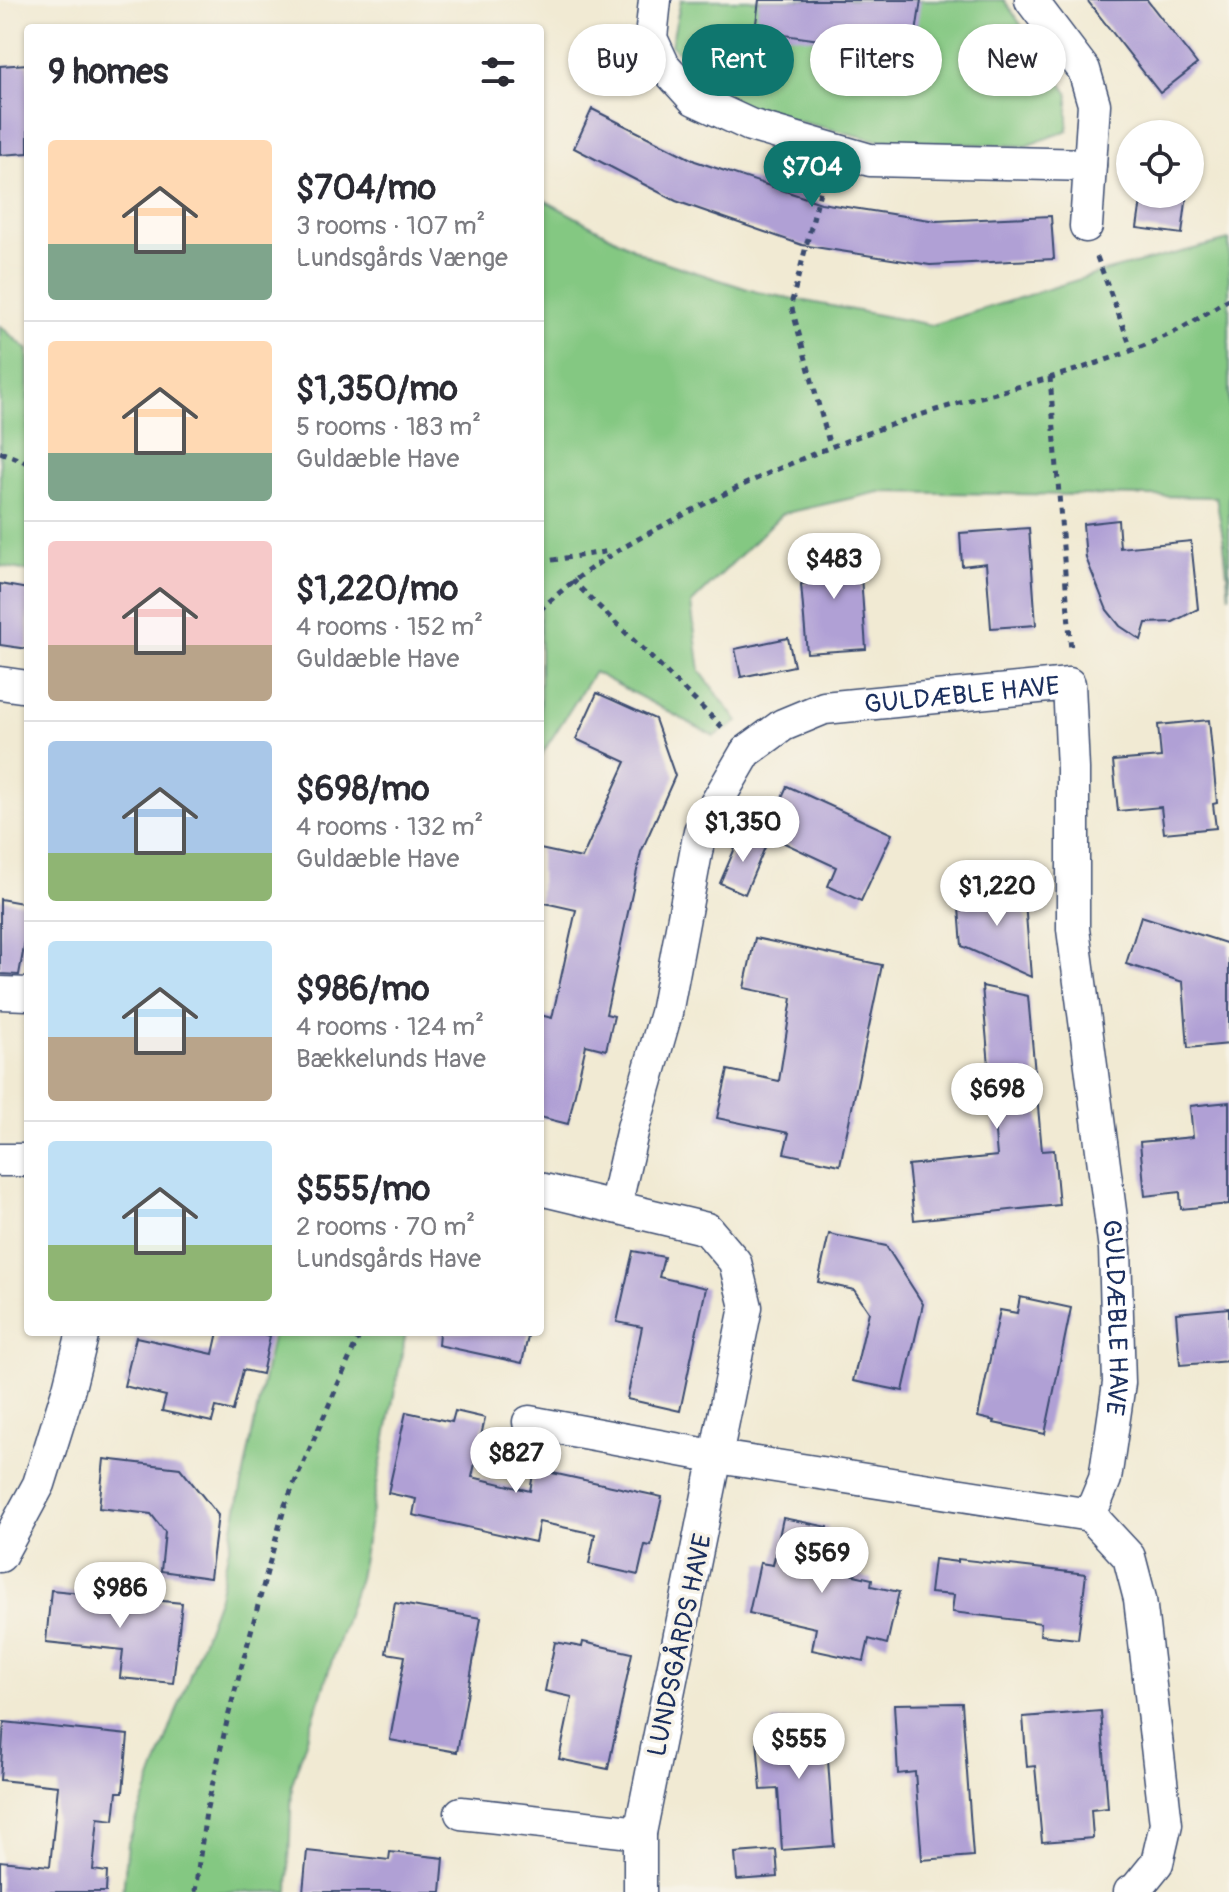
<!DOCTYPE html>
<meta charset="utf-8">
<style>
:root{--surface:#fff;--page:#f7f7f7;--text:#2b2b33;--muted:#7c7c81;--line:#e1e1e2;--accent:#0f766e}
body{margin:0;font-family:Pangolin,sans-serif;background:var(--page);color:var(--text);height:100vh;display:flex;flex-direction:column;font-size:30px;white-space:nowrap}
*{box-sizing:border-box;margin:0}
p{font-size:26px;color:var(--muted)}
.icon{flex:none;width:44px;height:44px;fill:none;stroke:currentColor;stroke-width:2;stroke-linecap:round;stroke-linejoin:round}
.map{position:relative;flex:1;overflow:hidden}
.drawer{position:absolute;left:24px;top:24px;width:520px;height:1312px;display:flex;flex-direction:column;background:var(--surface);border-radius:8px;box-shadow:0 2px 6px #0004}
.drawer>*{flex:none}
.banner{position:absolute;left:568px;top:24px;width:540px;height:72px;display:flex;gap:16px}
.tools{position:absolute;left:1116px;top:120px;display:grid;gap:16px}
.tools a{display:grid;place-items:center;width:88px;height:88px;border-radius:50%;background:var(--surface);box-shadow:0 2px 6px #0004;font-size:40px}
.price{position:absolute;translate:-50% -68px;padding:0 18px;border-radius:28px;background:#fff;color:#222;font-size:26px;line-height:52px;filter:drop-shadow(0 2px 4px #0008)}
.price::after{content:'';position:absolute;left:50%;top:48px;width:24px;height:18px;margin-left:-12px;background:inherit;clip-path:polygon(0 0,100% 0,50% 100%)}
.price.on{background:var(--accent);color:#fff}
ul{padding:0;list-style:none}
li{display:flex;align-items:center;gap:24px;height:200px;padding:0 24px}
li+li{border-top:2px solid var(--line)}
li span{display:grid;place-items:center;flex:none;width:224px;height:160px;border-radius:8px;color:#555}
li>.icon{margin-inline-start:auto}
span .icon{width:96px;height:96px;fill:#fffc;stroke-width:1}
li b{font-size:34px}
h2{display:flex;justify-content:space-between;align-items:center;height:96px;padding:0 24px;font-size:34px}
.chip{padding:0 28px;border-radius:36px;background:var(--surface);box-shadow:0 2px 6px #0004;font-size:28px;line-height:72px}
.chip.on{background:var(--accent);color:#fff}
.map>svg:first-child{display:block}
</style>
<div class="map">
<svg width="1229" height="1892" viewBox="0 0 1229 1892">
<rect width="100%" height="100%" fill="#f7f3e8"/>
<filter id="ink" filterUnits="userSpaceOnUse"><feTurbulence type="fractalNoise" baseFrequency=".0125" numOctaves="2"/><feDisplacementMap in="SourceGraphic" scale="16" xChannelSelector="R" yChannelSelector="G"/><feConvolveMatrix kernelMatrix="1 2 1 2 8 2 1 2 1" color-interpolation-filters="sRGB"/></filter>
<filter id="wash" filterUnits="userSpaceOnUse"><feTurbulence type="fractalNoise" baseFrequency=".006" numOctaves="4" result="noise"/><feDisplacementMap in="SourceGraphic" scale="32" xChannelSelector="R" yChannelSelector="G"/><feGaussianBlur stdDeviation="1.8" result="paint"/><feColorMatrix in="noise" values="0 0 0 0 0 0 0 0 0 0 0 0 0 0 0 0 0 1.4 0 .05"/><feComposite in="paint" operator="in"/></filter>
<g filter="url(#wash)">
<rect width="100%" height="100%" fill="#f1ead3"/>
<g fill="#84c882" stroke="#507c70" stroke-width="2">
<path d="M681,0H1004L1068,93V130L1026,146L880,141L731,105L671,45Z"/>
<path d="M544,200L649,257L757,292L932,325L1103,272L1229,240V596L1224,543L1216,497L879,492L782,514L691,604L700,671L738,722L714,736L594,672L540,757V318Z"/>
<path d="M0,326L28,350V571L0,566Z"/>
<path d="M273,1332H406L359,1578L292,1784L288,1892H123L128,1843L219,1596Z"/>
</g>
<g id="blocks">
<g fill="#b0a0d5">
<path d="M759,0H921L913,53L755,31Z"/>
<path d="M1087,0H1147L1197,64L1160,93Z"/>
<path d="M28,64V153L0,155V66Z"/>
<path d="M592,109L695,161L821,203L936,221L1051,216L1054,259L930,265L802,245L676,201L574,148Z"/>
<path d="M1142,194H1187L1182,234L1137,228Z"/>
<path d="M1118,520L1120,548L1191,541L1198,609L1173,622L1146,623L1141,640L1120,626L1107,610L1086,558L1083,524Z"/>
<path d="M1029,528L1036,625L991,628L986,563L962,566L960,533Z"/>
<path d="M859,547L866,649L807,653L801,584L808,583L805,551Z"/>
<path d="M0,584L28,589V649L0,645Z"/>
<path d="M788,638L794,666L741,677L735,649Z"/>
<path d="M597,693L655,719L675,776L641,852L606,1014L614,1016L606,1050L586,1045L568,1124L540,1117V1015L552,1018L576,910L540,902V849L582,858L626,762L576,739Z"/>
<path d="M1209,720L1217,803L1213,804L1216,828L1164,833L1161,807L1118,811L1113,761L1161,757L1158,725Z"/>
<path d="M787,786L892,834L861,901L828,886L836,867L765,834Z"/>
<path d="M741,834L766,845L745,894L720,883Z"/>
<path d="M1024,890L1031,977L962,946L958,895Z"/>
<path d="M0,899L28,904V924L19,975L0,974Z"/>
<path d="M1141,916L1229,944V1044L1188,1048L1183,982L1126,964Z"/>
<path d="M755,938L882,965L840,1165L784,1153L789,1133L717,1118L728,1070L779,1081L792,998L744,988Z"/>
<path d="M982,986L1028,996L1042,1151L1054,1150L1059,1205L914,1220L908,1165L997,1156Z"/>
<path d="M1229,1102V1204L1181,1209L1180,1192L1145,1196L1140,1142L1193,1137L1190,1106Z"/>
<path d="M829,1234L886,1246L923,1304L903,1391L853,1381L869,1312L854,1290L818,1282Z"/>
<path d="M633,1251L664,1257L659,1277L706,1288L680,1411L627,1399L642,1327L617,1322Z"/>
<path d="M1020,1297L1071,1308L1045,1434L994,1423L995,1421L978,1417L1000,1310L1017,1313Z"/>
<path d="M1229,1308V1361L1180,1365L1176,1313Z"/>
<path d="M218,1332H253L270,1336L262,1374L243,1370L233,1411L216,1407L212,1422L162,1411L166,1396L124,1386L136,1337L213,1354Z"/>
<path d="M439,1332H529L522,1363L438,1345Z"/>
<path d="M455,1411L485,1418L472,1477L530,1491L534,1469L662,1497L651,1546L645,1545L638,1575L589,1564L595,1534L539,1522L535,1542L413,1515L416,1499L388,1493L406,1412L452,1422Z"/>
<path d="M104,1459L180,1468L218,1515L210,1578L161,1571L165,1532L151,1514L99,1508Z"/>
<path d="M783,1518L828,1527L819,1567L872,1579L871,1586L899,1592L887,1644L869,1639L864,1661L812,1650L816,1628L749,1613L760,1563L773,1565Z"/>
<path d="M934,1559L958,1562V1559L1086,1574L1078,1639L1040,1635L1041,1623L952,1612L954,1595L930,1593Z"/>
<path d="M51,1590L182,1603L173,1683L120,1678L123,1650L46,1642Z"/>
<path d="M395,1603L481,1618L457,1752L390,1740L405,1656L386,1653Z"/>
<path d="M555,1642L582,1647L583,1642L632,1653L608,1769L559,1759L572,1697L545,1691Z"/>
<path d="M962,1703L973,1856L922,1860L915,1772L898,1774L894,1704Z"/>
<path d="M1101,1711L1108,1808L1091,1810L1093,1838L1042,1842L1035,1766L1027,1767L1023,1717Z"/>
<path d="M825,1717L834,1846L782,1850L778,1789L761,1790L757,1739L774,1737L773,1721Z"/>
<path d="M4,1722L128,1735L123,1792H117L114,1820L98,1818L93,1870L107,1872L106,1892H0V1861L50,1866L58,1786L0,1780Z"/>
<path d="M776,1850L778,1877L737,1880L735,1853Z"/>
<path d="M307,1851L389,1860L390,1852L444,1858L441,1892H303Z"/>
</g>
</g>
</g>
<g filter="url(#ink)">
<use href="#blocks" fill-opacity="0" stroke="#3b4b70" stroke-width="2"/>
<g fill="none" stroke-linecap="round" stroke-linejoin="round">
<g stroke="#3b4b70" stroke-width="35">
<g id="street">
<path d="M655,0L651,38L664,66L694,99L750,125L870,160L1090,165"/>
<path d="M1031,0L1084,70L1094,104L1086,226"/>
<path d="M0,683L28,687"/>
<path d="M0,993L28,994"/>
<path d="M0,1160H28"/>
<path d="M540,1189L707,1229L735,1262L746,1307L640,1833V1892"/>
<path id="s1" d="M615,1207L633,1128L666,1013L700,831L746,752L783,725L824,708L1069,684L1073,769V929L1115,1249L1119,1383L1105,1479L1090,1515"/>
<path d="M529,1422L718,1457L1090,1515L1129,1557L1140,1599L1166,1824L1157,1863L1136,1889L1130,1892"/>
<path d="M0,1556L39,1484L69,1388L83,1332"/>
<path d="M461,1813L640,1833"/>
</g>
</g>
<g stroke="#3b4b70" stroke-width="5" stroke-dasharray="6 6" stroke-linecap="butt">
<path d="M823,180L791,305L830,446"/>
<path d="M1097,257L1132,350"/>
<path d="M1050,377L1071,651"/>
<path d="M0,452L28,463"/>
<path d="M540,562L610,551"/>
<path d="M572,580L723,728"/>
<path d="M540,610C589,564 631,542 691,511C769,470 852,436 936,410C1015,386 1098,369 1172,333C1192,324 1210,310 1229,299"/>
<path d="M195,1892L206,1812L228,1717L285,1505L361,1332"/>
</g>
<use href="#street" stroke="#fff" stroke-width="32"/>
</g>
</g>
<g text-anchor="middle" stroke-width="7" stroke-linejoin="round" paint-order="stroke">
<g font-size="26" fill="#1b2f5e" stroke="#f7f3e8">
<text dy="9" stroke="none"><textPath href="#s1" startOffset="706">GULDÆBLE HAVE</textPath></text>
<text dy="9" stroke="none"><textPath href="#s1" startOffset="1450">GULDÆBLE HAVE</textPath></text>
<text transform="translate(679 1645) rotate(-78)" y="9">LUNDSGÅRDS HAVE</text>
</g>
</g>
</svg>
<div class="tools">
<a><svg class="icon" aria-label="locate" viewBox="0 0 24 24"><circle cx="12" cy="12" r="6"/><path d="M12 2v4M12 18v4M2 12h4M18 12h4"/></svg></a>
</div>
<b class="price on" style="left:812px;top:209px">$704</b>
<b class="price" style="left:834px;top:601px">$483</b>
<b class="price" style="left:743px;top:864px">$1,350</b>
<b class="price" style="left:997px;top:928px">$1,220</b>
<b class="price" style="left:997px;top:1131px">$698</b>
<b class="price" style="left:516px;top:1495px">$827</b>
<b class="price" style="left:822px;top:1595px">$569</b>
<b class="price" style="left:120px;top:1630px">$986</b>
<b class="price" style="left:799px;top:1781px">$555</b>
<div class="banner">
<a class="chip">Buy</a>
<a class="chip on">Rent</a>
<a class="chip">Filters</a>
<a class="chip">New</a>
</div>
<section class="drawer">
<h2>9 homes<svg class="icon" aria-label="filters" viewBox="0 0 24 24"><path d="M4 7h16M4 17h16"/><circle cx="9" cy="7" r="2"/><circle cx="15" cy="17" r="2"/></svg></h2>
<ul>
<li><span style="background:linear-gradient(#ffd9b3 65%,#7fa58c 0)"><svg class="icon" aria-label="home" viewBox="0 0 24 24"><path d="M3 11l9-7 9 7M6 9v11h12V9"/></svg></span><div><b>$704/mo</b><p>3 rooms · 107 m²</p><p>Lundsgårds Vænge</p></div></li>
<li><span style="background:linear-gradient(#ffd9b3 70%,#7fa58c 0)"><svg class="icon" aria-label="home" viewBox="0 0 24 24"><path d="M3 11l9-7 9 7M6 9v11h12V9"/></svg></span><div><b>$1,350/mo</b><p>5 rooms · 183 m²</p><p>Guldæble Have</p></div></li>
<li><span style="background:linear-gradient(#f6c9c9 65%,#b9a48a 0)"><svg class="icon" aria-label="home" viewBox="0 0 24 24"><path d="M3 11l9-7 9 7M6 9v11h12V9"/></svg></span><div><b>$1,220/mo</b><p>4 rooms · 152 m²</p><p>Guldæble Have</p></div></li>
<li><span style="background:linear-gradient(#a9c7e8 70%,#8fb573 0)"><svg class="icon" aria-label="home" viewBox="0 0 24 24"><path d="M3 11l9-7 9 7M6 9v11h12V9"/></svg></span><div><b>$698/mo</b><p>4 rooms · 132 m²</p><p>Guldæble Have</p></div></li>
<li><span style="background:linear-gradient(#bfe0f5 60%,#b9a48a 0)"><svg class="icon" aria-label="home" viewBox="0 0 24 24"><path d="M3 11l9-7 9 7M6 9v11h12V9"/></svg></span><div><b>$986/mo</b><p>4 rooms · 124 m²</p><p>Bækkelunds Have</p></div></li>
<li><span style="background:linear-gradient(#bfe0f5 65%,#8fb573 0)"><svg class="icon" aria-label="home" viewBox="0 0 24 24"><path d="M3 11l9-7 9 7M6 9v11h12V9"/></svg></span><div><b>$555/mo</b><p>2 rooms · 70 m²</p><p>Lundsgårds Have</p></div></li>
</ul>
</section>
</div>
